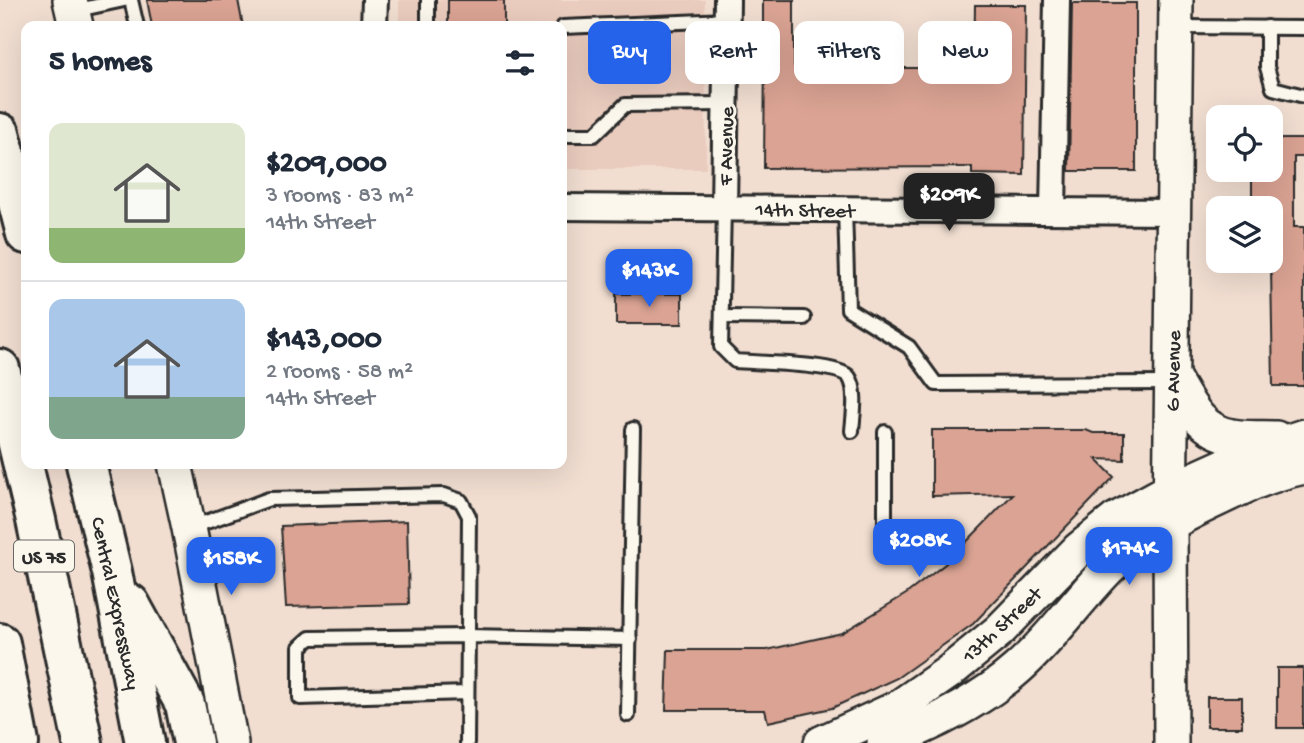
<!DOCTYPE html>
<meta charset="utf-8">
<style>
:root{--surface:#fff;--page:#f6f6f7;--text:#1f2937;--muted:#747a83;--line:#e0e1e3;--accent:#2563eb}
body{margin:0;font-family:"Gochi Hand",sans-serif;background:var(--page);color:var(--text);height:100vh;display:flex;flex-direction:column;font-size:26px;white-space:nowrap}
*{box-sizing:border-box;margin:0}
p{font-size:23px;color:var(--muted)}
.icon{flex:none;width:38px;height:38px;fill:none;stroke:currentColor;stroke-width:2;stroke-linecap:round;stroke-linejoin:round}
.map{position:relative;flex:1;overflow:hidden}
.drawer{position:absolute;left:21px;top:21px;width:546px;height:448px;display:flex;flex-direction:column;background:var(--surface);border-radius:14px;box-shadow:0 7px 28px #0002}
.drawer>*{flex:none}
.banner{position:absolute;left:588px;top:21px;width:611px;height:63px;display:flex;gap:14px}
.controls{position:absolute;left:1206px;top:105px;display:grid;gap:14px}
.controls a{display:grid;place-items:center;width:77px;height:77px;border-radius:14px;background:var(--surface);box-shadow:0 7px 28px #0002;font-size:35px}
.price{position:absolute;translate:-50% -60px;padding:0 16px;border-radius:14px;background:var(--accent);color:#fff;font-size:23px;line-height:46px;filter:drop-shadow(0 2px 4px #0008)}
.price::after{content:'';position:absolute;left:50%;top:42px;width:21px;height:16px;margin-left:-10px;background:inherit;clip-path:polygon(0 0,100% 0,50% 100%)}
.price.on{background:#222;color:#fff}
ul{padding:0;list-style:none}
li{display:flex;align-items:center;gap:21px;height:175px;padding:0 28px}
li+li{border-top:2px solid var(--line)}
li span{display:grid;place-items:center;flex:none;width:196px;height:140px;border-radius:14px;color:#555}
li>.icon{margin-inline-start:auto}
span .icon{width:84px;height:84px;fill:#fffc;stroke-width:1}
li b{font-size:30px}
h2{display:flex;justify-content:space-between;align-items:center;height:84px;padding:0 28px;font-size:30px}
.chip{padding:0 24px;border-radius:14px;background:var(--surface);box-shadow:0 7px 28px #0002;font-size:24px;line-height:63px}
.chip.on{background:var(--accent);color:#fff}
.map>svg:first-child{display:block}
</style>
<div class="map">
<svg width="1304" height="743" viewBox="0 0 1304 743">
<rect width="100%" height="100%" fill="#f1ded1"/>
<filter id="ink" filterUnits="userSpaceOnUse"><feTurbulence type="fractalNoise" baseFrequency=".0143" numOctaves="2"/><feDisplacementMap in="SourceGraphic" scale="14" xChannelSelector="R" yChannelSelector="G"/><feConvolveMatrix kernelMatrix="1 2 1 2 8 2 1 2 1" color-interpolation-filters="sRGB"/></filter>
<g filter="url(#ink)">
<path fill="#eaccbe" d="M399,0H705L706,169H562V26H399Z"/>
<g fill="#daa393" stroke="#2b2b2b" stroke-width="2">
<path d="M147,0H238L243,26H152Z"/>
<rect x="448" y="0" width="56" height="26"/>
<path d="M763,0H794V66H889V68H974L975,5H1026L1024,175L972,174V167L764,168L765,50H763Z"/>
<path d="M1072,3H1136V171H1069Z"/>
<path d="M1270,139H1304V157H1294V227H1304V386H1273L1270,208H1252V170H1270Z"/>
<rect x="616" y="294" width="66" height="30"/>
<path d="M932,430H1086L1093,433H1124V460L1096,459L1114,477L973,624L897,678L832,708L768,722L765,710H666L668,650H767L842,633L906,594L945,564L1013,494L932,496Z"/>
<path d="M407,521L409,604L286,607L281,526Z"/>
<rect x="1277" y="668" width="26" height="60"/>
<rect x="1207" y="697" width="35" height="30"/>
</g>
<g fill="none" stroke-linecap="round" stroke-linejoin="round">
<g stroke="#2b2b2b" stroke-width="18">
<g id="lane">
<path d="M131,0L137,26"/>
<path d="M428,0V26"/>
<path d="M73,11L124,0"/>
<path d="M563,27L727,20"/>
<path d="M1176,27L1304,28"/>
<path d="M1267,27V67L1273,88L1304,96"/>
<path d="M562,135H594L625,105L726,104"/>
<path d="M724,208L721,347L735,361C756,363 838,363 849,377C858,389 853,417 852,431"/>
<path d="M845,209L848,309L909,347L936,384L1170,383"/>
<path d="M722,317L804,318"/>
<path d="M885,432V555"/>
<path d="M190,528L269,499L444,495L461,501L469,516L467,743"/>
<path d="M467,693L300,698V647L310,638L467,636L630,639"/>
<path d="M628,715L633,429"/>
</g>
</g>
<g stroke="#2b2b2b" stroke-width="30">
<g id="street">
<path d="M374,26L375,0"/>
<path d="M562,207L1174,212"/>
<path d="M724,208L727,0"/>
<path d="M1053,211L1057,0"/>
</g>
</g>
<g stroke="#2b2b2b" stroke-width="38">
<g id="secondary">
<path d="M70,0L76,26"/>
<path d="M1172,376C1187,401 1199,431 1232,436C1246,439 1262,437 1276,438"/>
<path d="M175,464L189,528L231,743"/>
<path d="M821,743L897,708L949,672L999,631L1079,549L1115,520L1170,490L1252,453L1304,436"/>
<path d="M884,743C932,725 980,702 1018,668C1052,638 1077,601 1108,569C1137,540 1173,521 1210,503C1241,488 1270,474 1304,467"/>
<path d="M1171,743L1170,523L1176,0"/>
</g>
</g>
<g stroke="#2b2b2b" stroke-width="44">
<g id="highway">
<path d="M0,133L26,234"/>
<path d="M0,369L36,520L83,743"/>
<path d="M86,464L112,572L145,743"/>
<path d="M130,604L185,704L193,743"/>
<path d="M0,643L19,743"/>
</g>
</g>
<use href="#lane" stroke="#fbf7ec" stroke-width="12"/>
<use href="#street" stroke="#fbf7ec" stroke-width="24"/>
<use href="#secondary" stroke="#fbf7ec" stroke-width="33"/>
<use href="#highway" stroke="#fbf7ec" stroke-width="38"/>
</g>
</g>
<g text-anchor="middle" stroke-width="6" stroke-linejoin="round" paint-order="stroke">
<rect fill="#fbf7ec" stroke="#696865" stroke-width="2" x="14" y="540.5" width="60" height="31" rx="5"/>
<g font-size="19" font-weight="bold" fill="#2b2b2b">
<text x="44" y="563">US 75</text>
</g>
<g font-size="21" fill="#2b2b2b" stroke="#fbf7ec">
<text transform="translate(725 146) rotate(-89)" y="7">F Avenue</text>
<text transform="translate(805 209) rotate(1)" y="7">14th Street</text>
<text transform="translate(1172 371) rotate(-89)" y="7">G Avenue</text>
<text transform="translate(117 603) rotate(78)" y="7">Central Expressway</text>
<text transform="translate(1001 624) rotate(-43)" y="7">13th Street</text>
</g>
</g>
</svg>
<div class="controls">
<a><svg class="icon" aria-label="locate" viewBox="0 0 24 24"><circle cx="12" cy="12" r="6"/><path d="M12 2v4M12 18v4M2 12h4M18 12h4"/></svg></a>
<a><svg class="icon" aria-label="layers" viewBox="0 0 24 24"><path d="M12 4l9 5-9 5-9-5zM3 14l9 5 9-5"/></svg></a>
</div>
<b class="price on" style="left:949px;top:233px">$209K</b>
<b class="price" style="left:649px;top:309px">$143K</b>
<b class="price" style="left:919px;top:579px">$208K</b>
<b class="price" style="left:1129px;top:587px">$174K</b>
<b class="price" style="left:231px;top:597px">$158K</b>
<div class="banner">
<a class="chip on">Buy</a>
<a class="chip">Rent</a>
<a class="chip">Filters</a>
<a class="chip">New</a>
</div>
<section class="drawer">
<h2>5 homes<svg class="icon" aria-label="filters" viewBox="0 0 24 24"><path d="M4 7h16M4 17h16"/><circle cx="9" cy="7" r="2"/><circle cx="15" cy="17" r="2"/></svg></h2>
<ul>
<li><span style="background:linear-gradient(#dfe7d0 75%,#8fb573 0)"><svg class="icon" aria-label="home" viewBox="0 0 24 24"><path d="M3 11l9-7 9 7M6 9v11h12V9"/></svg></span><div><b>$209,000</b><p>3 rooms · 83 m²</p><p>14th Street</p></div></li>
<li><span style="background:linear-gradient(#a9c7e8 70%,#7fa58c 0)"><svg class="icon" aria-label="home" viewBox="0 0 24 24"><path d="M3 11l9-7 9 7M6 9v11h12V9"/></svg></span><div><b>$143,000</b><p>2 rooms · 58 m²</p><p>14th Street</p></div></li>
</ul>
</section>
</div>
